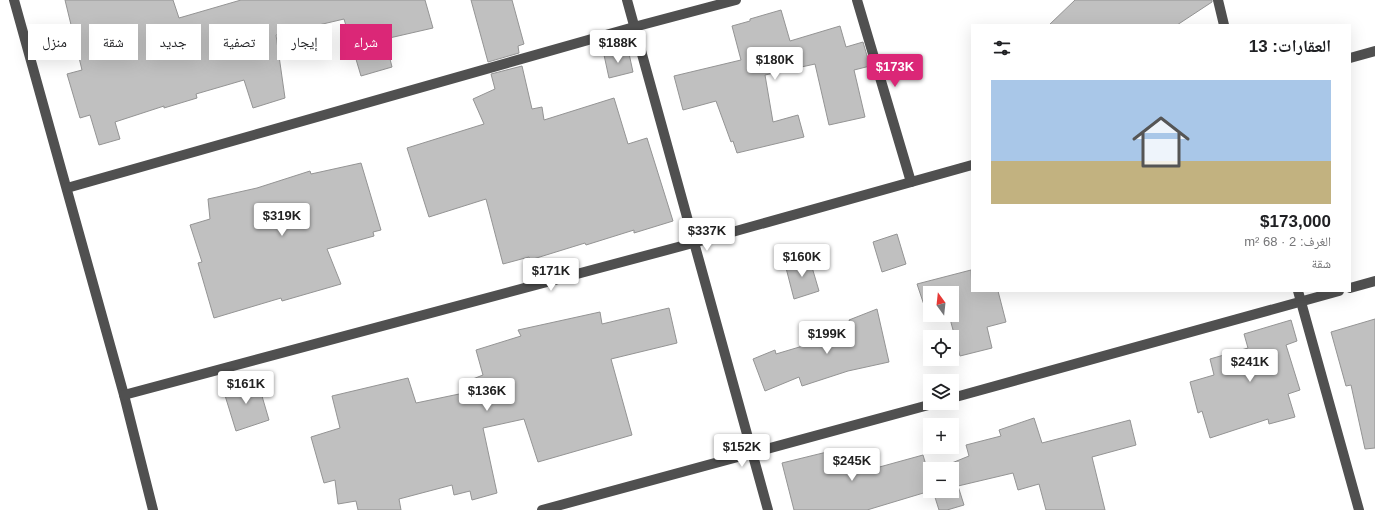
<!DOCTYPE html>
<html lang="ar">
<meta charset="utf-8">
<style>
:root{--surface:#fff;--page:#f6f6f6;--text:#202124;--muted:#757577;--accent:#db2777}
body{margin:0;font-family:Helvetica,"Noto Naskh Arabic",sans-serif;background:var(--page);color:var(--text);direction:rtl;height:100vh;display:flex;flex-direction:column;font-size:15px;white-space:nowrap}
*{box-sizing:border-box;margin:0}
p{font-size:13px;color:var(--muted)}
.icon{flex:none;width:22px;height:22px;fill:none;stroke:currentColor;stroke-width:2;stroke-linecap:round;stroke-linejoin:round}
.map{position:relative;flex:1;overflow:hidden;direction:ltr}
.details{position:absolute;left:971px;top:24px;width:380px;height:268px;display:flex;flex-direction:column;background:var(--surface);border-radius:0px;box-shadow:0 4px 16px #0002;direction:rtl}
.details>*{flex:none}
.hud{position:absolute;left:12px;top:24px;width:380px;height:36px;direction:rtl;display:flex;gap:8px}
.needle{width:26px;rotate:345deg}
.buttons{position:absolute;left:923px;top:286px;display:grid;gap:8px}
.buttons a{display:grid;place-items:center;width:36px;height:36px;border-radius:0px;background:var(--surface);box-shadow:0 4px 16px #0002;font-size:20px}
.price{position:absolute;translate:-50% -34px;padding:0 9px;border-radius:4px;background:#fff;color:#222;font-size:13px;line-height:26px;filter:drop-shadow(0 1px 2px #0008)}
.price::after{content:'';position:absolute;left:50%;top:24px;width:12px;height:9px;margin-left:-6px;background:inherit;clip-path:polygon(0 0,100% 0,50% 100%)}
.price.active{background:var(--accent);color:#fff}
ul{padding:0;list-style:none}
li{display:grid;align-content:center;gap:8px;height:212px;padding:0 20px}
li span{display:grid;place-items:center;height:124px;border-radius:0px;color:#555}
li>.icon{margin-inline-start:auto}
span .icon{width:72px;height:72px;fill:#fffc;stroke-width:1}
li b{font-size:17px}
h2{display:flex;justify-content:space-between;align-items:center;height:48px;padding:0 20px;font-size:17px}
.chip{padding:0 14px;border-radius:0px;background:var(--surface);box-shadow:0 4px 16px #0002;font-size:14px;line-height:36px}
.chip.active{background:var(--accent);color:#fff}
.map>svg:first-child{display:block}
</style>
<div class="map">
<svg width="1375" height="510" viewBox="0 0 1375 510">
<rect width="100%" height="100%" fill="#fff"/>
<g fill="#c0c0c0" stroke="#949494">
<path d="M65,0H173L179,18L241,0H425L433,28L385,39L392,67L361,76L344,19L276,35L285,98L253,108L244,80L196,94L197,98L164,108V106L115,122L120,139L99,145L90,115L80,118L67,74L82,70Z"/>
<path d="M471,0H512L524,44L518,46L519,53L488,62Z"/>
<path d="M1075,0H1212V2L1177,25H1049Z"/>
<path d="M781,10L790,41L840,26L846,47L863,42L870,66L854,70L865,117L829,125L815,64L765,75L773,122L798,115L804,137L737,153L733,141L731,142L716,101L683,110L674,76L741,60L732,26L750,21V19Z"/>
<path d="M628,49L633,72L609,78L604,55Z"/>
<path d="M522,66L532,109L542,107L544,120L614,98L628,144L647,138L673,221L634,233V230L586,245L585,243L530,260L529,257L503,264L486,199L429,217L407,148L484,124L473,99L495,89L491,74Z"/>
<path d="M361,163L381,230L373,232L374,236L327,249L341,284L282,301L281,298L214,318L198,263L202,262L190,225L210,219L208,199L257,188L310,171L311,174Z"/>
<path d="M897,234L906,264L882,272L873,242Z"/>
<path d="M809,257L819,291L794,299L785,264Z"/>
<path d="M971,270L972,291H998L1006,322L987,327L992,348L960,356L949,315H952V293H930V310L926,311L917,284Z"/>
<path d="M669,308L677,343L611,359L632,435L538,462L524,419L483,428L497,493L472,500L470,491L454,495L452,485L399,499L401,510H358L356,501L338,504L335,480L324,483L311,437L340,428L332,396L408,378L416,403L464,393L460,384L483,375L476,350L521,336L518,330L600,312L602,324Z"/>
<path d="M877,309L889,362L848,371L802,386L799,377L765,391L753,359L775,350L776,354L853,331L849,320Z"/>
<path d="M1375,319V448L1365,449L1351,385L1346,386L1331,332Z"/>
<path d="M1291,320L1297,341L1286,345L1300,390L1288,394L1295,417L1269,424L1268,419L1210,438L1202,411L1198,413L1190,382L1214,375L1210,359L1248,348L1244,334Z"/>
<path d="M257,379L269,420L236,431L223,389Z"/>
<path d="M1034,418L1042,443L1130,420L1136,445L1092,457L1105,510H1046L1039,484L1018,490L1013,473L958,486L964,505L947,510H939L933,491H952V469H937L969,456L966,445L1001,436L999,430Z"/>
<path d="M858,449L865,471L923,455L928,472H930V491L867,510H794L782,463L831,451L832,457Z"/>
</g>
<g fill="none" stroke-linecap="round" stroke-linejoin="round">
<g stroke="#505050" stroke-width="10">
<path d="M14,0L124,395L153,510"/>
<path d="M627,0L768,510"/>
<path d="M857,0L911,182"/>
<path d="M1218,0L1224,25"/>
<path d="M1350,58L1375,51"/>
<path d="M67,188L634,27L736,0"/>
<path d="M1350,288L1375,281"/>
<path d="M1298,291L1359,510"/>
<path d="M124,395L693,243L972,165"/>
<path d="M952,398L1339,291"/>
<path d="M542,510L936,403"/>
</g>
</g>
</svg>
<div class="buttons">
<a><svg class="needle" viewBox="-14 -14 28 28"><path d="M0-13l5 13h-10z" fill="#e53935"/><path d="M0 13l5-13h-10z" fill="#757577"/></svg></a>
<a><svg class="icon" aria-label="locate" viewBox="0 0 24 24"><circle cx="12" cy="12" r="6"/><path d="M12 2v4M12 18v4M2 12h4M18 12h4"/></svg></a>
<a><svg class="icon" aria-label="layers" viewBox="0 0 24 24"><path d="M12 4l9 5-9 5-9-5zM3 14l9 5 9-5"/></svg></a>
<a>+</a>
<a>−</a>
</div>
<b class="price" style="left:618px;top:64px">$188K</b>
<b class="price" style="left:775px;top:81px">$180K</b>
<b class="price active" style="left:895px;top:88px">$173K</b>
<b class="price" style="left:282px;top:237px">$319K</b>
<b class="price" style="left:707px;top:252px">$337K</b>
<b class="price" style="left:802px;top:278px">$160K</b>
<b class="price" style="left:551px;top:292px">$171K</b>
<b class="price" style="left:827px;top:355px">$199K</b>
<b class="price" style="left:1250px;top:383px">$241K</b>
<b class="price" style="left:246px;top:405px">$161K</b>
<b class="price" style="left:487px;top:412px">$136K</b>
<b class="price" style="left:742px;top:468px">$152K</b>
<b class="price" style="left:852px;top:482px">$245K</b>
<div class="hud">
<a class="chip active">شراء</a>
<a class="chip">إيجار</a>
<a class="chip">تصفية</a>
<a class="chip">جديد</a>
<a class="chip">شقة</a>
<a class="chip">منزل</a>
</div>
<section class="details">
<h2>العقارات: 13<svg class="icon" aria-label="filters" viewBox="0 0 24 24"><path d="M4 7h16M4 17h16"/><circle cx="9" cy="7" r="2"/><circle cx="15" cy="17" r="2"/></svg></h2>
<ul>
<li><span style="background:linear-gradient(#a9c7e8 65%,#c2b280 0)"><svg class="icon" aria-label="home" viewBox="0 0 24 24"><path d="M3 11l9-7 9 7M6 9v11h12V9"/></svg></span><div><b>$173,000</b><p>الغرف: 2 · 68 m²</p><p>شقة</p></div></li>
</ul>
</section>
</div>
